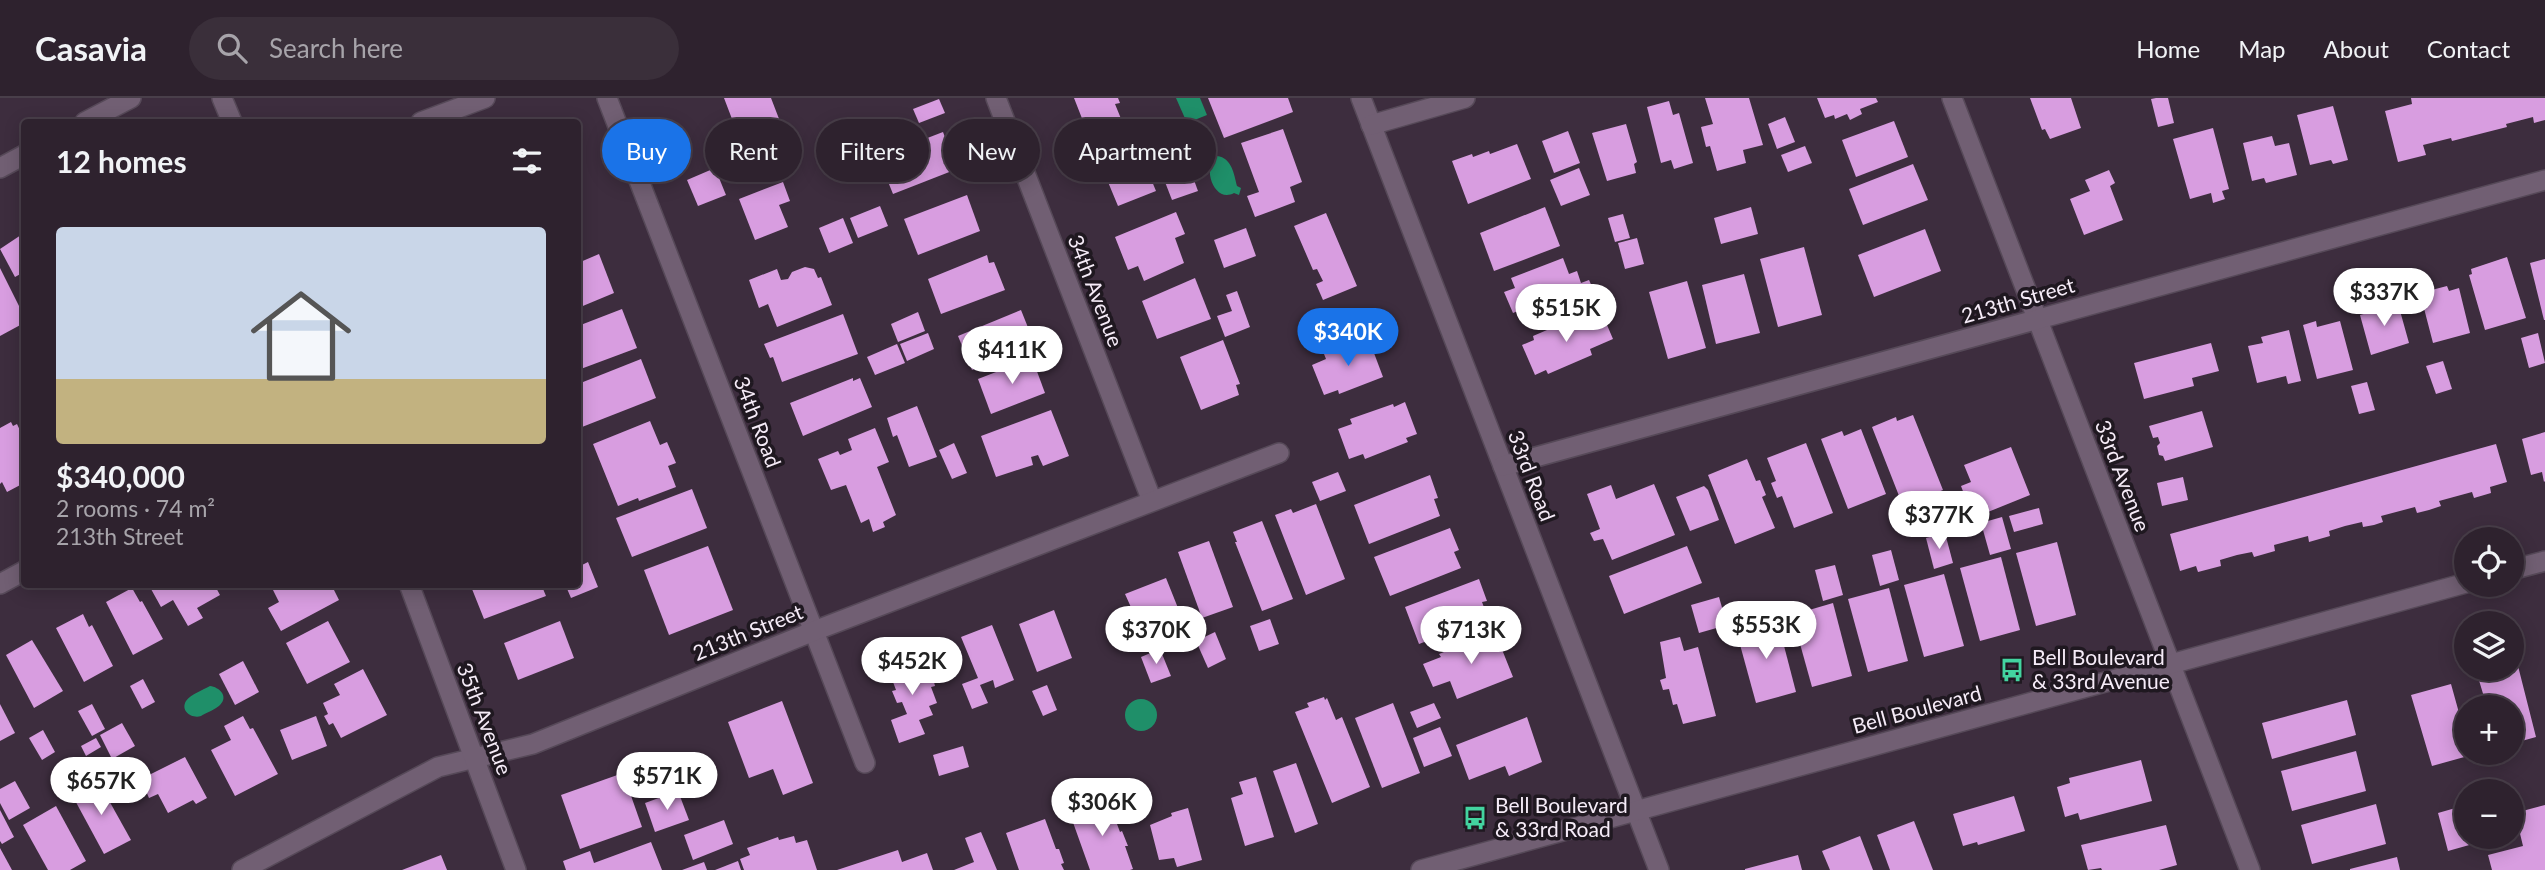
<!DOCTYPE html>
<meta charset="utf-8">
<style>
:root{--surface:#2e222e;--page:#3a2f3a;--text:#f1f3f6;--muted:#a7a4aa;--line:#493f4a;--accent:#1a73e8}
body{margin:0;font-family:Lato,sans-serif;background:var(--page);color:var(--text);height:100vh;display:flex;flex-direction:column;font-size:26px;white-space:nowrap}
*{box-sizing:border-box;margin:0}
p{font-size:23px;color:var(--muted)}
.icon{flex:none;width:38px;height:38px;fill:none;stroke:currentColor;stroke-width:2;stroke-linecap:round;stroke-linejoin:round}
.map{position:relative;flex:1;overflow:hidden}
.drawer{position:absolute;left:21px;top:21px;width:560px;height:469px;display:flex;flex-direction:column;background:var(--surface);border-radius:7px;box-shadow:0 4px 18px #0003,0 0 0 2px var(--line)}
.drawer>*{flex:none}
.top-card{position:absolute;left:602px;top:21px;width:665px;height:63px;display:flex;gap:14px}
.tools{position:absolute;left:2454px;top:429px;display:grid;gap:14px}
.tools a{display:grid;place-items:center;width:70px;height:70px;border-radius:50%;background:var(--surface);box-shadow:0 4px 18px #0003,0 0 0 2px var(--line);font-size:35px}
.price{position:absolute;translate:-50% -60px;padding:0 16px;border-radius:24px;background:#fff;color:#222;font-size:23px;line-height:46px;filter:drop-shadow(0 2px 4px #0008)}
.price::after{content:'';position:absolute;left:50%;top:42px;width:21px;height:16px;margin-left:-10px;background:inherit;clip-path:polygon(0 0,100% 0,50% 100%)}
.price.on{background:var(--accent);color:#fff}
ul{padding:0;list-style:none}
li{display:grid;align-content:center;gap:14px;height:371px;padding:0 35px}
li span{display:grid;place-items:center;height:217px;border-radius:7px;color:#555}
li>.icon{margin-inline-start:auto}
span .icon{width:126px;height:126px;fill:#fffc;stroke-width:1}
li b{font-size:30px}
h2{display:flex;justify-content:space-between;align-items:center;height:84px;padding:0 35px;font-size:30px}
.pill{padding:0 24px;border-radius:32px;background:var(--surface);box-shadow:0 4px 18px #0003,0 0 0 2px var(--line);font-size:24px;line-height:63px}
.pill.on{background:var(--accent);color:#fff}
header{display:flex;align-items:center;gap:42px;box-sizing:border-box;height:98px;padding:0 35px;background:var(--surface);border-bottom:2px solid var(--line)}
header strong{font-size:33px}
nav{display:flex;gap:38px;margin-inline-start:auto;font-size:24px}
.search{width:490px;height:63px;background:var(--page);display:flex;align-items:center;gap:18px;box-sizing:border-box;padding:0 24px;border-radius:38px;color:var(--muted);font-size:26px}
.map>svg:first-child{display:block}
</style>
<header>
<strong>Casavia</strong>
<div class="search"><svg class="icon" aria-label="search" viewBox="0 0 24 24"><circle cx="10" cy="10" r="6"/><path d="M15 15l6 6"/></svg>Search here</div>
<nav><a>Home</a><a>Map</a><a>About</a><a>Contact</a></nav>
</header>
<div class="map">
<svg width="2545" height="772" viewBox="0 0 2545 772">
<rect width="100%" height="100%" fill="#3d2d3e"/>
<g fill="#1f8f69">
<path d="M1176,0H1200L1207,17L1187,25Z"/>
<path d="M1217,58C1232,60 1234,76 1237,88L1241,90L1239,97L1234,95C1214,106 1201,68 1217,58Z"/>
<path d="M210,588C219,589 229,598 220,607C216,611 206,615 201,618C192,621 180,613 186,603C191,596 203,592 210,588Z"/>
<circle cx="1141" cy="617" r="16"/>
</g>
<g fill="#d89de0">
<path d="M724,0H771L781,26L784,24L788,35L761,46L757,35L740,42Z"/>
<path d="M1074,0H1118L1120,5L1115,6L1126,33L1092,46Z"/>
<path d="M1208,0H1288L1293,14L1224,40Z"/>
<path d="M1705,0H1749L1763,47L1743,52L1746,65L1717,73L1710,48L1706,49L1701,29L1713,26Z"/>
<path d="M1817,0H1876L1878,4L1860,11L1862,16L1850,22L1847,16L1835,21L1834,17L1825,20Z"/>
<path d="M2030,0H2071L2081,30L2050,41L2045,31L2042,32Z"/>
<path d="M2156,0H2168L2174,25L2158,29L2151,1Z"/>
<path d="M2411,0H2545V22L2534,25L2533,19L2506,26L2507,29L2452,43L2451,40L2423,47L2426,57L2398,64L2385,13L2412,6Z"/>
<path d="M939,1L945,15L919,25L913,11Z"/>
<path d="M1669,3L1673,17L1679,15L1693,65L1674,71L1671,62L1661,65L1647,9Z"/>
<path d="M2333,8L2348,62L2333,66L2331,62L2310,67L2297,17Z"/>
<path d="M1785,19L1795,44L1777,51L1768,26Z"/>
<path d="M1894,23L1908,59L1856,79L1842,42Z"/>
<path d="M1626,26L1637,64L1634,66L1636,75L1607,83L1592,35Z"/>
<path d="M2213,30L2229,91L2222,93L2225,101L2213,105L2211,95L2190,101L2173,41Z"/>
<path d="M1283,31L1302,84L1290,89L1295,104L1255,119L1247,98L1259,94L1241,45Z"/>
<path d="M1568,33L1580,65L1554,75L1542,43Z"/>
<path d="M943,34L957,71L893,96L878,59Z"/>
<path d="M1147,36L1157,60L1144,64L1156,93L1118,108L1103,72L1107,70L1101,55Z"/>
<path d="M2272,38L2275,48L2289,45L2297,77L2266,85L2264,80L2252,83L2243,45Z"/>
<path d="M1517,46L1531,81L1468,106L1452,63L1472,56L1473,59L1489,53L1490,56Z"/>
<path d="M1805,48L1812,65L1788,74L1781,57Z"/>
<path d="M861,49L868,65L839,77L833,61Z"/>
<path d="M1913,66L1928,102L1863,127L1849,91Z"/>
<path d="M715,70L726,97L698,108L687,82Z"/>
<path d="M1579,70L1590,97L1561,108L1550,82Z"/>
<path d="M2109,72L2115,85L2110,88L2123,122L2084,137L2070,101L2090,93L2085,82Z"/>
<path d="M1191,74L1198,93L1172,102L1165,84Z"/>
<path d="M783,84L790,103L779,107L788,129L755,142L739,101Z"/>
<path d="M967,97L980,133L918,157L904,121Z"/>
<path d="M880,108L888,128L858,140L850,120Z"/>
<path d="M1545,109L1560,148L1494,173L1480,135Z"/>
<path d="M1751,109L1758,136L1721,146L1714,120Z"/>
<path d="M1176,114L1185,136L1175,140L1184,165L1144,183L1138,168L1128,172L1115,139Z"/>
<path d="M1326,115L1357,188L1323,202L1316,186L1323,183L1317,171L1313,172L1294,128Z"/>
<path d="M1623,116L1630,140L1615,144L1608,120Z"/>
<path d="M843,120L853,145L829,155L819,130Z"/>
<path d="M1246,130L1256,158L1224,170L1214,142Z"/>
<path d="M1925,131L1941,173L1874,199L1858,157Z"/>
<path d="M24,135V174L15,179L0,151Z"/>
<path d="M1637,140L1644,166L1625,171L1618,145Z"/>
<path d="M1804,149L1822,217L1778,229L1760,161Z"/>
<path d="M599,156L614,195L578,210V165Z"/>
<path d="M987,157L989,165L994,164L1005,192L941,216L928,181Z"/>
<path d="M2507,159L2526,220L2485,232L2469,177L2472,176L2471,171Z"/>
<path d="M1563,160L1569,176L1577,173L1581,185L1589,182L1595,195L1568,206L1563,195L1513,215L1504,194L1515,190L1511,180Z"/>
<path d="M2545,161V222H2544L2530,165Z"/>
<path d="M805,169L814,171L818,180L821,179L832,207L777,229L768,206L759,210L749,182L777,171L781,182L788,181L792,174Z"/>
<path d="M0,170L24,218V225L0,238Z"/>
<path d="M1744,176L1760,235L1716,246L1702,187Z"/>
<path d="M1195,180L1211,221L1157,241L1142,203Z"/>
<path d="M1687,183L1706,250L1668,261L1649,194Z"/>
<path d="M2447,188L2449,193L2459,190L2470,235L2433,245L2420,195Z"/>
<path d="M1237,193L1250,229L1225,239L1217,218L1232,213L1226,197Z"/>
<path d="M2397,202L2409,245L2371,257L2360,217L2371,214L2370,209Z"/>
<path d="M622,211L637,250L578,272V228Z"/>
<path d="M1021,212L1035,247L972,272L958,238Z"/>
<path d="M918,214L925,233L898,244L891,226Z"/>
<path d="M843,216L858,256L782,284L773,259L770,260L764,246Z"/>
<path d="M1582,217L1586,227L1604,220L1613,241L1590,251L1592,257L1548,276L1546,272L1535,277L1522,247L1534,242L1533,238Z"/>
<path d="M2316,223L2317,229L2340,223L2353,272L2317,281L2303,227Z"/>
<path d="M2289,232L2301,283L2288,286L2286,278L2257,285L2248,248L2263,245L2261,239Z"/>
<path d="M928,235L934,251L907,263L900,246Z"/>
<path d="M2538,235L2545,265L2529,270L2521,240Z"/>
<path d="M1368,239L1383,279L1339,296L1338,292L1324,297L1312,267L1326,261L1324,256Z"/>
<path d="M1223,242L1240,286L1236,287L1239,297L1201,312L1180,259Z"/>
<path d="M2211,245L2219,273L2192,280L2194,288L2144,301L2134,265Z"/>
<path d="M897,246L905,265L875,277L867,259Z"/>
<path d="M1032,260L1045,295L991,316L978,281Z"/>
<path d="M641,261L656,300L582,329L578,318V286Z"/>
<path d="M2443,263L2452,291L2436,296L2426,268Z"/>
<path d="M853,280V283L860,280L872,309L803,338L790,305Z"/>
<path d="M2367,284L2375,312L2359,316L2351,288Z"/>
<path d="M1405,304L1417,336L1406,340L1408,344L1365,361L1363,356L1349,361L1338,331L1352,326L1350,321L1393,306L1394,309Z"/>
<path d="M917,308L937,359L909,369L897,337L893,339L887,320Z"/>
<path d="M1051,312L1069,358L1043,368L1038,357L1031,359L1033,367L996,379L981,338Z"/>
<path d="M2202,313L2213,349L2165,363L2163,358L2159,357L2157,348L2160,345L2158,339L2153,340L2149,328Z"/>
<path d="M1913,317L1943,392L1903,408L1872,329L1896,319L1897,323Z"/>
<path d="M650,323L660,347L667,344L676,365L668,368L676,389L639,403L638,400L618,408L593,346Z"/>
<path d="M11,324L13,328L17,326L24,341V385L7,394L2,384L0,386V330Z"/>
<path d="M875,330L889,364L877,369L896,417L883,424L885,429L873,434L869,421L861,425L846,387L831,392L818,361L838,353L840,357L852,352L848,341Z"/>
<path d="M1861,331L1886,396L1848,411L1821,341L1842,333L1844,338Z"/>
<path d="M2545,334V383L2544,384L2542,374L2531,377L2522,341Z"/>
<path d="M954,345L967,375L952,381L939,352Z"/>
<path d="M1806,345L1833,415L1794,430L1782,398L1777,400L1771,385L1776,383L1767,360Z"/>
<path d="M2496,346L2507,384L2490,389L2491,395L2474,400L2472,394L2439,403L2441,408L2429,412L2417,415L2415,409L2381,418L2383,424L2374,427L2363,429L2362,424L2345,428L2329,433L2330,438L2309,444L2308,438L2274,447L2275,453L2254,459L2252,454L2237,457L2220,462L2221,468L2198,474L2196,468L2180,473L2170,436Z"/>
<path d="M2011,349L2030,397L1983,416L1977,399L1967,404L1961,388L1971,384L1964,367Z"/>
<path d="M1747,361L1756,383L1760,382L1766,397L1762,399L1775,430L1735,446L1708,377Z"/>
<path d="M1338,374L1346,393L1320,403L1312,384Z"/>
<path d="M1430,377L1438,400L1434,401L1440,418L1369,446L1354,407Z"/>
<path d="M2183,379L2188,402L2162,408L2157,385Z"/>
<path d="M1654,386L1675,437L1612,462L1603,441L1594,443L1590,435L1600,431L1587,396L1611,387L1616,401Z"/>
<path d="M1704,388L1708,392L1719,422L1690,433L1676,399Z"/>
<path d="M692,391L707,430L632,459L616,420Z"/>
<path d="M1316,406L1345,481L1306,497L1275,417L1291,411L1293,415Z"/>
<path d="M2039,410L2043,426L2014,434L2009,418Z"/>
<path d="M2002,419L2011,451L1990,457L1981,425Z"/>
<path d="M1262,423L1293,501L1262,513L1235,444H1237L1233,434Z"/>
<path d="M1450,430L1459,452L1454,454L1461,470L1390,498L1374,459Z"/>
<path d="M1945,435L1953,465L1934,471L1926,440Z"/>
<path d="M1209,443L1233,509L1202,520L1178,454Z"/>
<path d="M2057,444L2076,517L2036,528L2016,455Z"/>
<path d="M708,448L733,512L669,537L644,472Z"/>
<path d="M1687,448L1702,485L1624,516L1609,478Z"/>
<path d="M1891,452L1899,482L1880,488L1872,457Z"/>
<path d="M2001,459L2020,532L1980,543L1960,470Z"/>
<path d="M588,464L598,489L571,500L565,486H578V469Z"/>
<path d="M1835,467L1843,497L1823,503L1815,472Z"/>
<path d="M1944,476L1964,548L1924,559L1904,487Z"/>
<path d="M1166,480L1184,525L1160,535L1157,527L1145,531L1138,515L1134,516L1125,496Z"/>
<path d="M1479,481L1487,503L1482,504L1488,520L1419,546L1405,509Z"/>
<path d="M160,486H202L204,490L214,486L220,497L197,510L203,520L188,528L173,502L161,509L151,491Z"/>
<path d="M270,486H331L339,502L281,533L268,510L279,504Z"/>
<path d="M470,486H541L546,498L484,521Z"/>
<path d="M132,490L140,504L142,503L163,541L133,557L106,504Z"/>
<path d="M1889,490L1908,563L1868,574L1848,501Z"/>
<path d="M1719,499L1727,527L1699,535L1691,507Z"/>
<path d="M1833,505L1852,578L1812,589L1792,517Z"/>
<path d="M1054,512L1072,560L1037,574L1019,526Z"/>
<path d="M83,516L89,529L92,527L113,568L84,584L56,530Z"/>
<path d="M1270,521L1279,546L1259,553L1250,528Z"/>
<path d="M1777,521L1796,594L1756,605L1736,532Z"/>
<path d="M328,523L350,564L307,586L286,545Z"/>
<path d="M560,523L574,560L518,582L504,545Z"/>
<path d="M992,527L1014,582L995,590L993,582L980,587L988,605L972,611L962,586L978,580L961,539Z"/>
<path d="M1215,534L1226,561L1208,570L1196,543Z"/>
<path d="M1495,534L1513,579L1457,601L1450,583L1433,589L1423,566L1441,559L1439,556Z"/>
<path d="M1680,539L1684,553L1698,549L1716,618L1683,626L1677,606L1673,607L1669,591L1663,592L1660,582L1666,580L1660,544Z"/>
<path d="M32,542L63,593L34,610L6,557Z"/>
<path d="M1160,551L1171,578L1151,585L1141,559Z"/>
<path d="M919,556L928,581L933,580L935,588L931,589L937,605L929,608L933,617L919,622L925,636L899,645L891,622L907,616L902,604L897,605L892,593L896,592L887,568Z"/>
<path d="M243,563L259,594L235,607L219,576Z"/>
<path d="M2518,568L2536,639L2511,646V609H2487L2478,579Z"/>
<path d="M363,571L387,617L341,640L333,625L329,627L324,618L328,616L323,605L340,597L334,586Z"/>
<path d="M143,581L155,604L142,611L130,588Z"/>
<path d="M2451,586L2461,622L2459,623L2466,654L2468,658L2432,668L2411,597Z"/>
<path d="M1047,587L1057,612L1043,618L1032,593Z"/>
<path d="M1324,599L1325,602L1327,600L1336,622L1342,619L1370,689L1332,705L1295,614L1309,609L1307,605Z"/>
<path d="M2347,602L2356,637L2272,661L2262,625Z"/>
<path d="M782,603L813,685L783,697L773,671L749,680L728,624Z"/>
<path d="M1393,605L1420,675L1382,690L1355,620Z"/>
<path d="M1434,605L1441,620L1417,630L1410,614Z"/>
<path d="M0,606L15,635L0,643Z"/>
<path d="M92,606L105,631L92,638L78,613Z"/>
<path d="M243,618L250,631L253,630L278,676L235,698L211,652L231,642L224,628Z"/>
<path d="M316,618L327,648L292,662L280,632Z"/>
<path d="M1527,619L1542,664L1509,678L1505,668L1469,682L1456,647Z"/>
<path d="M122,625L135,648L112,661L100,637Z"/>
<path d="M1440,629L1452,658L1424,669L1413,640Z"/>
<path d="M43,632L55,654L42,662L29,640Z"/>
<path d="M96,640L101,649L86,658L81,648Z"/>
<path d="M963,648L969,669L939,678L933,657Z"/>
<path d="M2356,653L2366,693L2292,713L2281,673Z"/>
<path d="M185,659L207,700L196,706L193,702L168,715L158,696L149,700L142,684L150,679L149,677Z"/>
<path d="M2141,662L2152,703L2080,722L2078,715L2065,719L2057,689L2070,685L2069,680Z"/>
<path d="M1296,665L1318,726L1295,735L1273,673Z"/>
<path d="M623,675L642,729L580,751L561,697Z"/>
<path d="M1256,679L1274,739L1245,748L1231,700L1243,696L1239,684Z"/>
<path d="M97,681L131,742L104,756L71,695Z"/>
<path d="M15,683L30,710L9,722L0,705V691Z"/>
<path d="M678,693L689,722L655,734L645,705Z"/>
<path d="M2014,698L2025,733L1978,747L1977,744L1963,748L1953,716Z"/>
<path d="M1108,702L1120,734L1122,733L1128,748H1125L1133,771L1130,772H1090L1070,716Z"/>
<path d="M2376,706L2386,746L2312,766L2301,727Z"/>
<path d="M2466,707V738H2478L2480,744L2448,753L2438,715Z"/>
<path d="M2545,707V772H2492L2488,757L2523,748L2515,715Z"/>
<path d="M56,708L86,763L70,772H48L23,727Z"/>
<path d="M1188,710L1202,762L1177,769L1174,760L1159,762L1150,727L1172,718L1171,715Z"/>
<path d="M0,712L14,739L2,746L0,743Z"/>
<path d="M1045,721L1056,751H1059L1064,765L1061,766L1064,772H1019L1006,735Z"/>
<path d="M724,722L733,746L693,762L684,737Z"/>
<path d="M1914,723L1933,772H1890L1877,737Z"/>
<path d="M2166,727L2177,767L2159,772H2102L2101,770L2088,772L2081,747Z"/>
<path d="M981,734L997,772H954L974,764L965,740Z"/>
<path d="M794,738L796,745L807,742L817,772H744L740,761L750,757L747,750L778,739L779,742Z"/>
<path d="M1860,738L1873,772H1830L1822,753Z"/>
<path d="M651,744L662,772H566L563,763L590,753L594,765Z"/>
<path d="M0,750L12,772H0Z"/>
<path d="M898,752L902,764L927,755L933,772H837Z"/>
<path d="M441,757L447,772H402Z"/>
<path d="M1798,757L1802,772H1745V771Z"/>
<path d="M2397,759L2400,772H2350V771Z"/>
<path d="M738,763L741,772H715Z"/>
<path d="M704,764L707,772H682Z"/>
</g>
<g fill="none" stroke-linecap="round" stroke-linejoin="round">
<g stroke="#564958" stroke-width="22">
<g id="minor">
<path d="M607,0L865,665"/>
<path d="M996,0L1152,403"/>
<path d="M1361,0L1659,772"/>
<path d="M1952,0L2250,772"/>
<path d="M85,24L131,0"/>
<path d="M421,24L485,0"/>
<path d="M1371,27L1465,0"/>
<path d="M0,70L24,57"/>
<path d="M1503,368L2545,82"/>
<path d="M0,486L24,473"/>
<path d="M242,772L438,669L533,646L814,533L1279,355"/>
</g>
</g>
<g stroke="#564958" stroke-width="22">
<g id="tertiary">
<path d="M222,0L232,24"/>
<path d="M2511,472L2545,463"/>
<path d="M409,486L516,772"/>
<path d="M1421,772L2466,485"/>
</g>
</g>
<use href="#minor" stroke="#715f73" stroke-width="19"/>
<use href="#tertiary" stroke="#715f73" stroke-width="19"/>
</g>
<defs>
<g id="bus-bare" transform="scale(1.89)"><path d="M-5-6H5V4H4V6H2V4H-2V6H-4V4H-5ZM-3.5-4V0h7V-4ZM-3.5 1.2v1.5H-2V1.2ZM2 1.2v1.5H3.5V1.2Z" fill="#43d4a0" stroke="#1f1820" stroke-width="2.5" paint-order="stroke"/></g>
</defs>
<g fill-rule="evenodd">
<use href="#bus-bare" x="2012" y="572"/>
<use href="#bus-bare" x="1475" y="720"/>
</g>
<g text-anchor="middle" stroke-width="7" stroke-linejoin="round" paint-order="stroke">
<g font-size="21" fill="#f6ecf8" stroke="#1f1820">
<text transform="translate(1095 193) rotate(69)" y="7">34th Avenue</text>
<text transform="translate(2018 203) rotate(-16)" y="7">213th Street</text>
<text transform="translate(757 324) rotate(69)" y="7">34th Road</text>
<text transform="translate(1531 378) rotate(69)" y="7">33rd Road</text>
<text transform="translate(2122 378) rotate(69)" y="7">33rd Avenue</text>
<text transform="translate(748 535) rotate(-22)" y="7">213th Street</text>
<text transform="translate(1917 612) rotate(-15)" y="7">Bell Boulevard</text>
<text transform="translate(484 621) rotate(69)" y="7">35th Avenue</text>
</g>
<g font-size="21" fill="#f6ecf8" stroke="#1f1820" text-anchor="start">
<text x="2032" y="567">Bell Boulevard<tspan x="2032" dy="24">&amp; 33rd Avenue</tspan></text>
<text x="1495" y="715">Bell Boulevard<tspan x="1495" dy="24">&amp; 33rd Road</tspan></text>
</g>
</g>
</svg>
<div class="tools">
<a><svg class="icon" aria-label="locate" viewBox="0 0 24 24"><circle cx="12" cy="12" r="6"/><path d="M12 2v4M12 18v4M2 12h4M18 12h4"/></svg></a>
<a><svg class="icon" aria-label="layers" viewBox="0 0 24 24"><path d="M12 4l9 5-9 5-9-5zM3 14l9 5 9-5"/></svg></a>
<a>+</a>
<a>−</a>
</div>
<b class="price" style="left:2384px;top:230px">$337K</b>
<b class="price" style="left:1566px;top:246px">$515K</b>
<b class="price on" style="left:1348px;top:270px">$340K</b>
<b class="price" style="left:1012px;top:288px">$411K</b>
<b class="price" style="left:1939px;top:453px">$377K</b>
<b class="price" style="left:1766px;top:563px">$553K</b>
<b class="price" style="left:1156px;top:568px">$370K</b>
<b class="price" style="left:1471px;top:568px">$713K</b>
<b class="price" style="left:912px;top:599px">$452K</b>
<b class="price" style="left:667px;top:714px">$571K</b>
<b class="price" style="left:101px;top:719px">$657K</b>
<b class="price" style="left:1102px;top:740px">$306K</b>
<div class="top-card">
<a class="pill on">Buy</a>
<a class="pill">Rent</a>
<a class="pill">Filters</a>
<a class="pill">New</a>
<a class="pill">Apartment</a>
</div>
<section class="drawer">
<h2>12 homes<svg class="icon" aria-label="filters" viewBox="0 0 24 24"><path d="M4 7h16M4 17h16"/><circle cx="9" cy="7" r="2"/><circle cx="15" cy="17" r="2"/></svg></h2>
<ul>
<li><span style="background:linear-gradient(#c9d6e8 70%,#c2b280 0)"><svg class="icon" aria-label="home" viewBox="0 0 24 24"><path d="M3 11l9-7 9 7M6 9v11h12V9"/></svg></span><div><b>$340,000</b><p>2 rooms · 74 m²</p><p>213th Street</p></div></li>
</ul>
</section>
</div>
